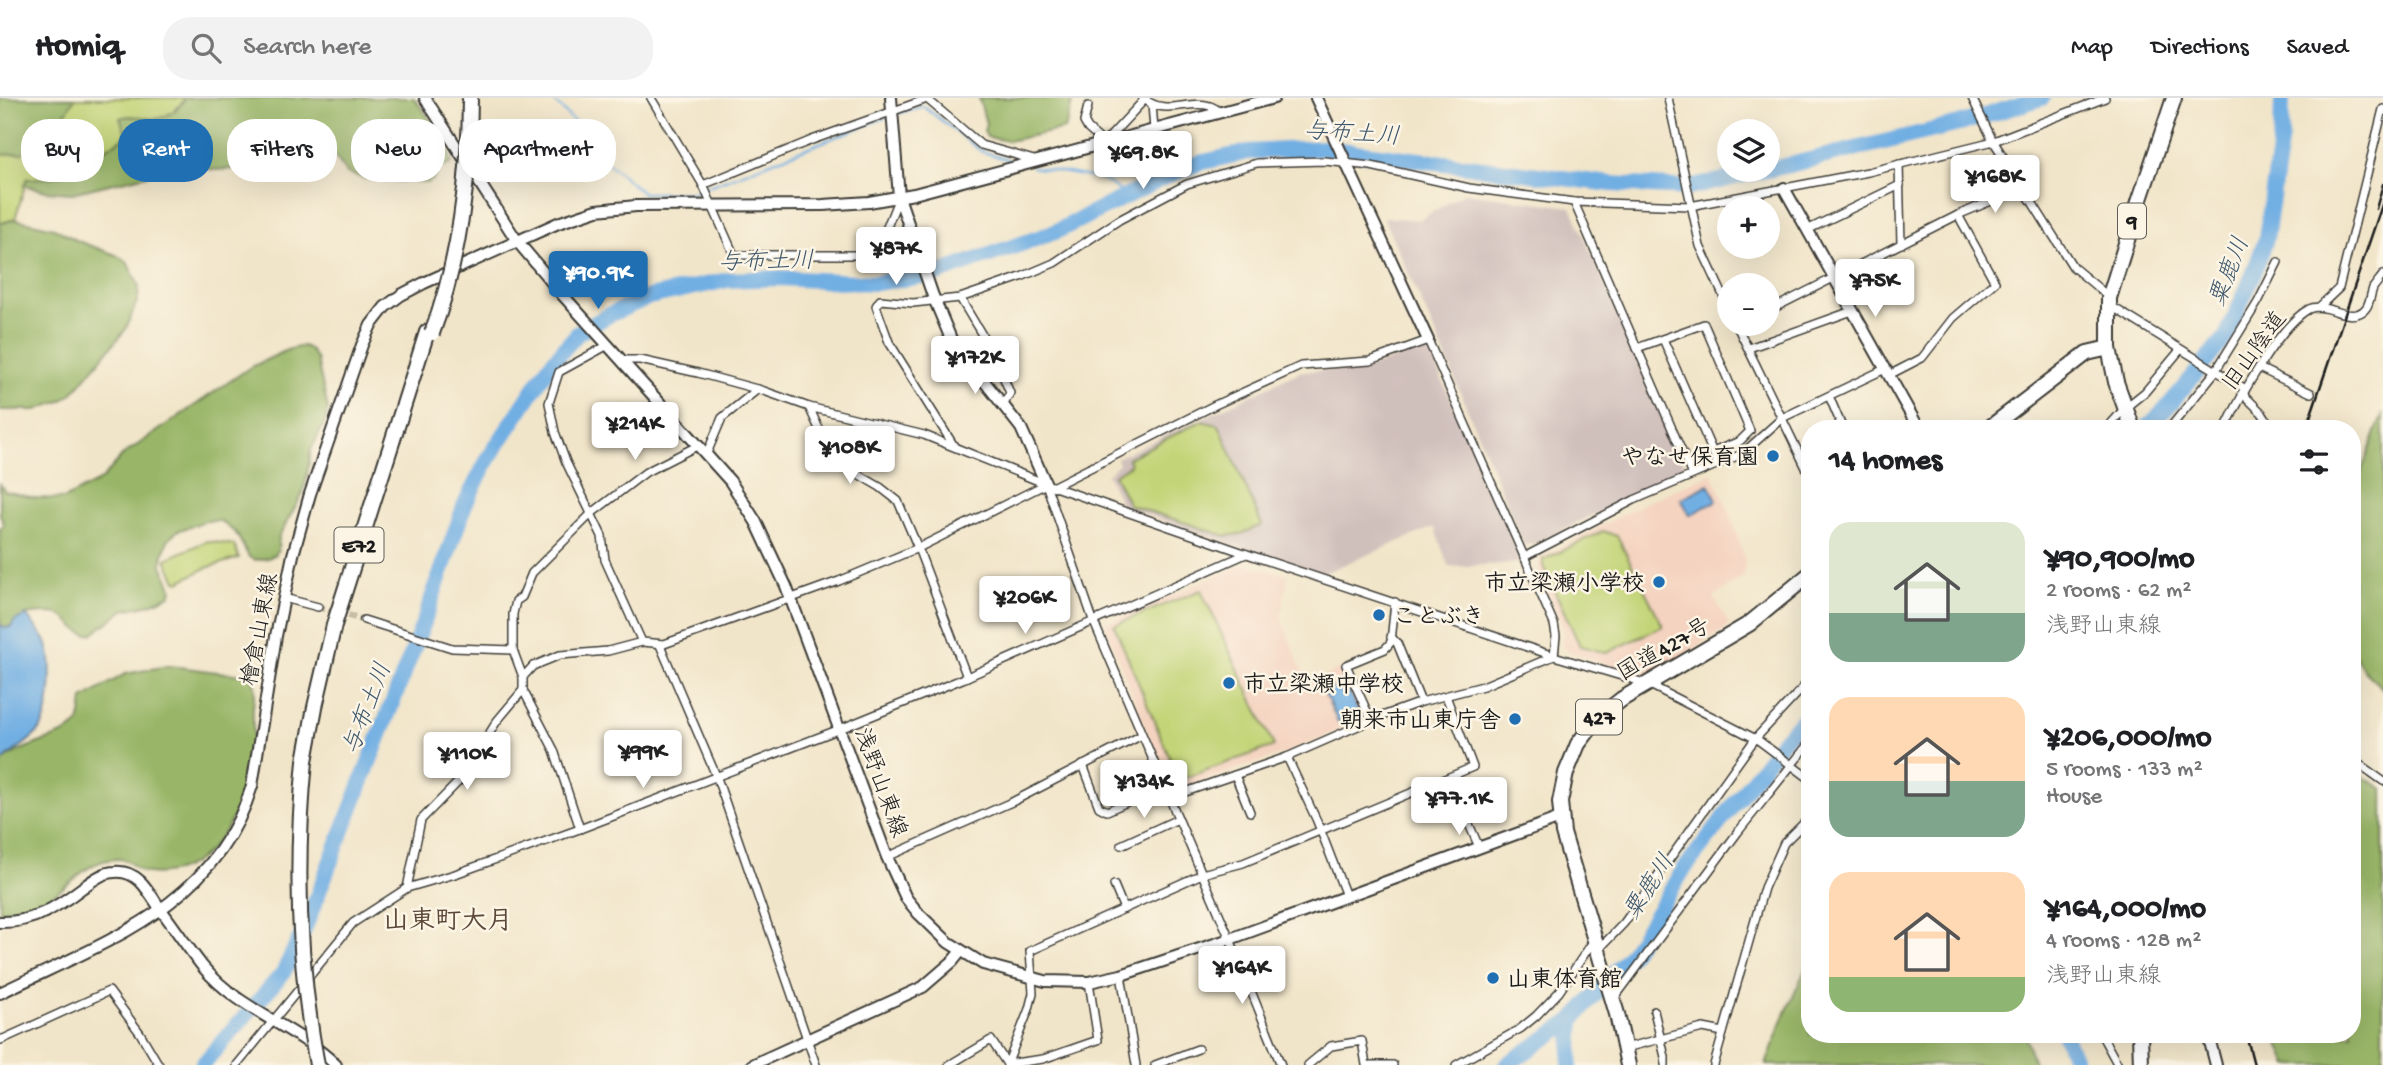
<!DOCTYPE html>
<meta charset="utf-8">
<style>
:root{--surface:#fff;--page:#f2f2f2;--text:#202124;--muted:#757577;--line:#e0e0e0;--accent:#1f6fb2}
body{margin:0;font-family:"Gochi Hand","Klee One",sans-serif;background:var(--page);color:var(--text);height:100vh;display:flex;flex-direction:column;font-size:26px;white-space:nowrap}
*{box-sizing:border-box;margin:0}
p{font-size:23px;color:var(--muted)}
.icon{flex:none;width:38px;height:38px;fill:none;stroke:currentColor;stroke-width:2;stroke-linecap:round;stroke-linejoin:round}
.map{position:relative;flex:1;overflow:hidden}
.sheet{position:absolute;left:1801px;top:322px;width:560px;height:623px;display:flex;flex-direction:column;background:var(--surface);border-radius:28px;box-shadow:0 7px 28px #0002}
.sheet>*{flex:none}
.top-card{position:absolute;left:21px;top:21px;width:665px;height:63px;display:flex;gap:14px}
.tools{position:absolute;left:1717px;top:21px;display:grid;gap:14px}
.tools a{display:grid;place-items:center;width:63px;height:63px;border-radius:50%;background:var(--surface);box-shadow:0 7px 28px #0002;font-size:35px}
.price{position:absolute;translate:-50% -60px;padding:0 16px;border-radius:7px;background:#fff;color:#222;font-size:23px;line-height:46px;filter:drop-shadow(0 2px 4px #0008)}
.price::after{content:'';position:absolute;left:50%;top:42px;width:21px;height:16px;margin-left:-10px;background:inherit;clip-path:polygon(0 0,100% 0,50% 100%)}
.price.on{background:var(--accent);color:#fff}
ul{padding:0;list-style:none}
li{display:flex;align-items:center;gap:21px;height:175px;padding:0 28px}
li span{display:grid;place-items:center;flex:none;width:196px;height:140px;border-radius:21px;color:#555}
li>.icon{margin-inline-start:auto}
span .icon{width:84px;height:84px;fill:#fffc;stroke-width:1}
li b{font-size:30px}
h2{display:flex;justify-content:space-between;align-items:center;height:84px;padding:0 28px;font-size:30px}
.pill{padding:0 24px;border-radius:28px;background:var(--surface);box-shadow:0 7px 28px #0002;font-size:24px;line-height:63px}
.pill.on{background:var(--accent);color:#fff}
header{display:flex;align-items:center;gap:42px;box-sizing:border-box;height:98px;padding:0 35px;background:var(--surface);border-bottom:2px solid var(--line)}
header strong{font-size:33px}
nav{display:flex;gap:38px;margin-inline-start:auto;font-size:24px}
.search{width:490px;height:63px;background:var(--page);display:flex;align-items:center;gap:18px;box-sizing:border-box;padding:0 24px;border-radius:28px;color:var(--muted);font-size:26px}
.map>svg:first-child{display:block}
</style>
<header>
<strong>Homiq</strong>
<div class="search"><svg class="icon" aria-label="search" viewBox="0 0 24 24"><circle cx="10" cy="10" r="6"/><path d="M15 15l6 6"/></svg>Search here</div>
<nav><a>Map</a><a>Directions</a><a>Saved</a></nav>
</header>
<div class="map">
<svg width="2383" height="967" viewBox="0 0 2383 967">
<rect width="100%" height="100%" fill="#fcf5e5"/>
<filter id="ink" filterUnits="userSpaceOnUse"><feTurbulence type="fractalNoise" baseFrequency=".0143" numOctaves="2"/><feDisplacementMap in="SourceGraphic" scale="14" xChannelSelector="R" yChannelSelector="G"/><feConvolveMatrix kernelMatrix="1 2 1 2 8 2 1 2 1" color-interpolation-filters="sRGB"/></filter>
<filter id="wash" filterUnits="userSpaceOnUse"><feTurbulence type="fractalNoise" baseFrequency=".00686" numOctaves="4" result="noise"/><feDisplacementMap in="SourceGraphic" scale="28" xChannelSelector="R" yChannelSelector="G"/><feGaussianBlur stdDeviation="1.57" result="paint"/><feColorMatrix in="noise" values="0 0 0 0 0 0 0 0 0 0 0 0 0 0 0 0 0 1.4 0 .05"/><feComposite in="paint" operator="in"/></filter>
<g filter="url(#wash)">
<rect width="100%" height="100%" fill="#f1e5c9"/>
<g fill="#f4d3c0">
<path d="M1712,375L1729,412L1745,462L1744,478L1714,499L1730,528L1659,572L1657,571L1648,574L1633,575L1567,553L1562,547L1563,530L1539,473L1540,460L1639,408Z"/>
<path d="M1244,466L1288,477L1281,520L1307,585L1344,570L1367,617L1365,621L1289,654L1171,693L1106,530V525Z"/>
</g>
<g fill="#d0c0bc">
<path d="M1464,95L1571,109L1687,373L1620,403L1536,446L1524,447L1437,239L1383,119L1419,122Z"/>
<path d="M1425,249L1428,250L1523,465L1449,469L1434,429L1319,477L1122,408L1107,376L1119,366L1117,360L1302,273L1366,271Z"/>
</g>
<g fill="#c2d477" stroke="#6f784a" stroke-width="2">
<path d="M0,0H185C182,6 179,9 174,13C150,30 141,13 120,20L125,33L124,40C106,50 89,63 71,73C58,81 41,80 27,81L15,121L0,125Z"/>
<path d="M1201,323L1219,327L1262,427L1241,436L1226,438L1129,407L1114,377L1130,367L1128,360Z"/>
<path d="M1603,433L1617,438L1663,528L1607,555L1580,548L1543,468V462Z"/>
<path d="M207,443L234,447L239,460L206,470L179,484L176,483L166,461Z"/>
<path d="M1201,492L1274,648L1179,682L1114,527Z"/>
</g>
<g fill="#99b668" stroke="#5a6942" stroke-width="2">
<path d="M0,0H75L55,32L23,55L0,57Z"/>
<path d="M185,0H414L444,40L452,65L440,71L433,82L427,85L366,81L347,75L326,46L307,38L233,71L213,72L193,66L72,95L46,93L24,87L27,81C41,80 58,81 71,73C89,64 105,50 124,40L125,33L120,20C140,13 150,30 174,13C179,9 182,6 185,0Z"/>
<path d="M979,0H1073L1067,25L1064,31L1008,43L987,39L984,33L986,26Z"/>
<path d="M15,121L54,130L78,143L116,157L127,164L139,188L138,201L126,231L72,296L61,303L36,312H0V126Z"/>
<path d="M303,248L310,251L317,262L328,311L325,324L311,352L307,378L302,397L279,438L278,452L274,457L268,460L255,462L249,459L236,435L220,423H206L177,433L168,442L162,460V467L172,492L170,497L151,506L124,512L92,536C74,538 71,517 53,515C46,515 31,515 24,518C17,522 14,528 5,530L0,526V431L4,427L0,416V386L5,393L35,400L64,401L101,382L123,357L249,270L287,252Z"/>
<path d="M2383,315V591L2365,574L2352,554V399Z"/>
<path d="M167,568C195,570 221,576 249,577C260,588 253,598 253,611C253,620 253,629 253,638C254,694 216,784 148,775C130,773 134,755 104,763C80,769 65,794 42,803C29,808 13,810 0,814V666C17,646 71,640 79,624C82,618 82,607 83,601L125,576Z"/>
<path d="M2352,672L2383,691V967H2288L2275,936H2352Z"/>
<path d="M1809,863L1810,936H2024L2035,967H1766L1780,928Z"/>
</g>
<g fill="#71afe3" stroke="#466680" stroke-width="2">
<path d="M1709,386L1717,402L1690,417L1681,401Z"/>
<path d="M26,517C32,525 41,534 46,544C54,562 52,618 38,634C26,647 10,654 0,666V526L5,530L11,529L14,523Z"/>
<path d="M1345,584L1359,615L1338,624L1324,594Z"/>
</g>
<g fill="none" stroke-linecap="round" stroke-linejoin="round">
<g stroke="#71afe3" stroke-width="2.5">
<path d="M551,0L583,33L601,59L643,95H691L887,19"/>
<path d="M897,16L923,8L981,53L1015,64"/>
<path d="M1032,69L1102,81L1128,98"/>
</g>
<g stroke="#71afe3" stroke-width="16">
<path d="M1768,72L1959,26L2042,0"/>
<path d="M2145,331L2165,312L2226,239L2253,177L2266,141L2281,38L2282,0"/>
<path d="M2064,936L2077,967"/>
<path d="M202,967L283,875L304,832L423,526L465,406L488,361L550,267L578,235L609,217L649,199L728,182L779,180L875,185L936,176L1055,134L1169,77L1199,65L1248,54L1324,50L1611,86L1689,90L1767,72"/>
<path d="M1506,967L1573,922L1631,856L1682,774L1784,641L1810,614"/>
<path d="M1570,967L1573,922"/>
</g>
</g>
</g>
<g filter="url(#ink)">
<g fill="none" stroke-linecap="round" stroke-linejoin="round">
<path stroke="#c6bda6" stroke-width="7" stroke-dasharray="7 3.5" stroke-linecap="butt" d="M318,509L364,522"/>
<g stroke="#3c3a36" stroke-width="10">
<g id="street">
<path d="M651,0L703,87L734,157H858L877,154L899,99"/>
<path d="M1143,0C1165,19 1189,1 1210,8C1214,9 1217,12 1220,14"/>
<path d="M1668,0L1700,148L1729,210"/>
<path d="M1972,0L1992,41L2073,169L2109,199"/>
<path d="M1152,6L1154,32"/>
<path d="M1088,8L1084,24L1088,31L1104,45L1146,0"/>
<path d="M1899,66L1901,146"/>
<path d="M703,87L812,42L927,1L981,47L1034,62"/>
<path d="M1574,104L1692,377"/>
<path d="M1807,132L1900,87"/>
<path d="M960,200L1021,179L1054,165L1119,122L1187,86L1257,65L1325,63L1371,68L1469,90L1574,104L1690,108L1868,74L1994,43L2105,0"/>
<path d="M2111,208L2244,290"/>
<path d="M2319,209L2339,190L2383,11"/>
<path d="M1768,213L1958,117L2022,90"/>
<path d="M1736,226L1810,378"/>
<path d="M1663,241L1718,366"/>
<path d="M608,247L559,274L549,305L555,334L566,364L602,438L605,462L642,544"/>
<path d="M1637,250L1704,226L1750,333L1740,343L1713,354"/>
<path d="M1749,250L1852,213"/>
<path d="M622,262H640L698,275L764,293L809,309L924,337L1046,386L1247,456L1554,558L1648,586L1758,642L1810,681"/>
<path d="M2259,270L2311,295"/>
<path d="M1889,277L1922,260L1953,220L1995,184L1958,117"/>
<path d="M2242,295L2262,315L2272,331"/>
<path d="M1829,298L1843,331"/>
<path d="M809,309L820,333L856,375L880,389L898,403L918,450L967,579"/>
<path d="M2106,331L2125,310L2145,294L2180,252"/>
<path d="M2169,331L2215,274L2258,204L2278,164"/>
<path d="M2225,331C2239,301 2280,226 2309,211C2324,204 2342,220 2357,216C2370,212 2369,201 2373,190C2376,186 2380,181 2383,177"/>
<path d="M954,348L889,244L876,208L880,202L913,205L960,200L994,257L1010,295L1003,308"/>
<path d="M707,355L722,320L758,291"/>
<path d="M1046,386L1093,522L1230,841L1281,967"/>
<path d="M1054,388L1215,307L1301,268L1370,263L1428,242L1554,526L1556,538L1554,558"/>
<path d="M1524,459L1634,402L1742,356L1782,320L1885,271"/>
<path d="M284,500L318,509"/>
<path d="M364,522L452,550L513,552"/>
<path d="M1391,539L1397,545L1421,604"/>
<path d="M660,547L717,680L816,967"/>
<path d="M523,579L533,568L560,557L608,553L642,544L664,546L839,483L918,450L1046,386"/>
<path d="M1371,622L1346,567L1385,551L1391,544L1395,504"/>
<path d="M1287,659L1317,723L1346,798"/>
<path d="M2352,661L2383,683"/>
<path d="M1083,667L1099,709L1107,713L1163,688"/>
<path d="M1235,677L1250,714"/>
<path d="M1168,700L1287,659L1374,621L1421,604L1483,588L1554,558"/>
<path d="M1465,717L1479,749"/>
<path d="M580,731L554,652L523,592V579L513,552V516L516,503L522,499L532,475L592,415L646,374L699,347"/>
<path d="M1121,747L1178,721"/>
<path d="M887,759L1014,703L1142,637"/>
<path d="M1114,787L1124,811"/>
<path d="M407,790L421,722L462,680L497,623L523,592"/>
<path d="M1599,851L1624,825L1755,641L1810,582"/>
<path d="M1121,877L1136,967"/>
<path d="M1613,902L1738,734L1810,644"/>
<path d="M1654,913L1665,959V967"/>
<path d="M2101,936L2118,967"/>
<path d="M0,941L1,942L109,893L140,935L159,967"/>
<path d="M1625,950L1703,930L1723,934"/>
<path d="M237,967L353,825L407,790L455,776L585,729L840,631L967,579L1246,456"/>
<path d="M949,967L991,942L1007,966L1043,961L1098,942L1089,884"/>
<path d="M1007,967L1029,911L1033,895L1030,853L1202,776L1243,765L1473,669L1446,598"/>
<path d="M1155,967L1198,951"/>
<path d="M1308,967L1331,948L1362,943L1366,967"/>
<path d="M1371,967H1393"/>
<path d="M1456,967L1520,931L1536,918L1559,894L1594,842"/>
<path d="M1714,967L1764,790L1784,745L1810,719"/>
</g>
</g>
<g stroke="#3c3a36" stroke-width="14">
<g id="secondary">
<path d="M425,0L517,143L560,194L730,383L756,424L786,488L887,759L906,800L919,816L948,844L983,866L1045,883L1089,884L1121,877L1230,841L1560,720"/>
<path d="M891,0L899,99L933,198L951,241L1021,330L1046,386"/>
<path d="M1316,0L1428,242"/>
<path d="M1784,90L1919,331"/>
<path d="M0,824C33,825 57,809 82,790C92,783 103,774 115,774C124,773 133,777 140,783C147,790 153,800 159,809C174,829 188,850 203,869C240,913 296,928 336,967"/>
<path d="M0,895C104,844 215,809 252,688L276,538L293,457L310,396L362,247L371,227L385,209L401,197L424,185L558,125L597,112L636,108L823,107L869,104L914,96L1274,0"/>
<path d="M2208,936L2216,967"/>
<path d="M752,967L923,889L952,864L961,853"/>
</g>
</g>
<g stroke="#3c3a36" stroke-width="18">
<g id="highway">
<path d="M1988,331L2087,255L2109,250"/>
<path d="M2133,331L2116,284L2109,250V200L2137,110L2174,0"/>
<path d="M305,663L315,609L334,527L427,234"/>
<path d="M2140,936L2141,967"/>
<path d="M1628,967L1617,916L1563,735L1560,704L1566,675L1578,646L1598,620L1622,601L1749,526L1810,476"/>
</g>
</g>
<use href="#street" stroke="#fff" stroke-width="7"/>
<use href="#secondary" stroke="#fff" stroke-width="10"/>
<use href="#highway" stroke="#fff" stroke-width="14"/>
<g stroke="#1c1c1c" stroke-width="2.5">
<path d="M2376,111L2383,86"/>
<path d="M2306,331L2383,104"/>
<path d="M2246,936L2254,967"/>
</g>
<g stroke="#3c3a36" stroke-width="18" stroke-linecap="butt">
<g id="highway-bridge">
<path d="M432,235C459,164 470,76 470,0"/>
<path d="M305,663C295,765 298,867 317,967"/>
</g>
</g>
<use href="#highway-bridge" stroke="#fff" stroke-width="14"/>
</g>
</g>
<g fill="#1f6fb2" stroke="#fcf5e5" stroke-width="2.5">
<circle cx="1773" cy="358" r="7"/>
<circle cx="1659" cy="484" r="7"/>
<circle cx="1379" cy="517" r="7"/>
<circle cx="1229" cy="585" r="7"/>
<circle cx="1515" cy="621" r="7"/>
<circle cx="1493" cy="880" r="7"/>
</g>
<g text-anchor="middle" stroke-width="5" stroke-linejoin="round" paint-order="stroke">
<g fill="#fcf5e5" stroke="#5f5d58" stroke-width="2">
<rect x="2118" y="105.5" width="28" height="35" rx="5"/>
<rect x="334.5" y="429.5" width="49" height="35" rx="5"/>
<rect x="1576" y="601.5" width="46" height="35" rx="5"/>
</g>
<g font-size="21" font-weight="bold" fill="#1c1c1c">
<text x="2132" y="130">9</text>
<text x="359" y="454">E72</text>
<text x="1599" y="626">427</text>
</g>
<g font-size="23" fill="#1c1c1c" stroke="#fcf5e5">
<text transform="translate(2253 252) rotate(-54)" y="8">旧山陰道</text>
<text transform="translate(258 531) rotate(-79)" y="8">檜倉山東線</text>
<text transform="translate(1663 550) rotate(-30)" y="8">国道427号</text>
<text transform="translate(882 684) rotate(70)" y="8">浅野山東線</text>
</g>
<g font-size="23" font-weight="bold" fill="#1c1c1c" stroke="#fcf5e5" text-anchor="end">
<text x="1759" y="366">やなせ保育園</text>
<text x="1645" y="492">市立梁瀬小学校</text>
<text x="1393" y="525" text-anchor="start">ことぶき</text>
<text x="1243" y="593" text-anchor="start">市立梁瀬中学校</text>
<text x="1501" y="629">朝来市山東庁舎</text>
<text x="1507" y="888" text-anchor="start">山東体育館</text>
</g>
<g font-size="24" font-style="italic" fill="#3e576c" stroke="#fcf5e5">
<text transform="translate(1352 34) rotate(4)" y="8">与布土川</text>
<text transform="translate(766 162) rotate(-1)" y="8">与布土川</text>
<text transform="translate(2228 173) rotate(-69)" y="8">粟鹿川</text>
<text transform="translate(366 610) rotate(-69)" y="8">与布土川</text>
<text transform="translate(1648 788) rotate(-57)" y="8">粟鹿川</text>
</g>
<g font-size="26" font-weight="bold" fill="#5c4838" stroke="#fcf5e5">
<text x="448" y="830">山東町大月</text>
</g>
</g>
</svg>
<div class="tools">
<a><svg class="icon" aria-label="layers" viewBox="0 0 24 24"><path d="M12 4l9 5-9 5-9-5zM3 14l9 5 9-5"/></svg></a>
<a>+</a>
<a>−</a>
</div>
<b class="price" style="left:1143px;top:93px">¥69.8K</b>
<b class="price" style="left:1995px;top:117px">¥168K</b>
<b class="price" style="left:896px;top:189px">¥87K</b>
<b class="price on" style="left:598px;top:213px">¥90.9K</b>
<b class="price" style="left:1875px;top:221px">¥75K</b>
<b class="price" style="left:975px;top:298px">¥172K</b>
<b class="price" style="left:635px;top:364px">¥214K</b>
<b class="price" style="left:850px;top:388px">¥108K</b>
<b class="price" style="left:1025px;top:538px">¥206K</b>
<b class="price" style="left:643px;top:692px">¥99K</b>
<b class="price" style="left:467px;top:694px">¥110K</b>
<b class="price" style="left:1144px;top:722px">¥134K</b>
<b class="price" style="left:1459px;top:739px">¥77.1K</b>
<b class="price" style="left:1242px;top:908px">¥164K</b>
<div class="top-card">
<a class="pill">Buy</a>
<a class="pill on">Rent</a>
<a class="pill">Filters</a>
<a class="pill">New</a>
<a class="pill">Apartment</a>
</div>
<section class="sheet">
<h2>14 homes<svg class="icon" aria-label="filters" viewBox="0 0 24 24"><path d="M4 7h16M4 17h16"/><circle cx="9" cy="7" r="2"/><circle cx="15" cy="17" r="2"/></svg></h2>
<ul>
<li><span style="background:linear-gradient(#dfe7d0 65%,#7fa58c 0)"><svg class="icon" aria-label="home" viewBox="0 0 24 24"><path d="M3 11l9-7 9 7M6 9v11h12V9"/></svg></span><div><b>¥90,900/mo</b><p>2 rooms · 62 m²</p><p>浅野山東線</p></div></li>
<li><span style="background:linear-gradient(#ffd9b3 60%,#7fa58c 0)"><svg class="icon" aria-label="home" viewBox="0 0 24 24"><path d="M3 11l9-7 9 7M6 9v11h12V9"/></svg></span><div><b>¥206,000/mo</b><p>5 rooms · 133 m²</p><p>House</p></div></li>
<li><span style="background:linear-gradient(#ffd9b3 75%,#8fb573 0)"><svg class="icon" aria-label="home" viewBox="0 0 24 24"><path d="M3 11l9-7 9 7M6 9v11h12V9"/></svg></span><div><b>¥164,000/mo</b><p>4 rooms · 128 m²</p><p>浅野山東線</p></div></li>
</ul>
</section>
</div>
